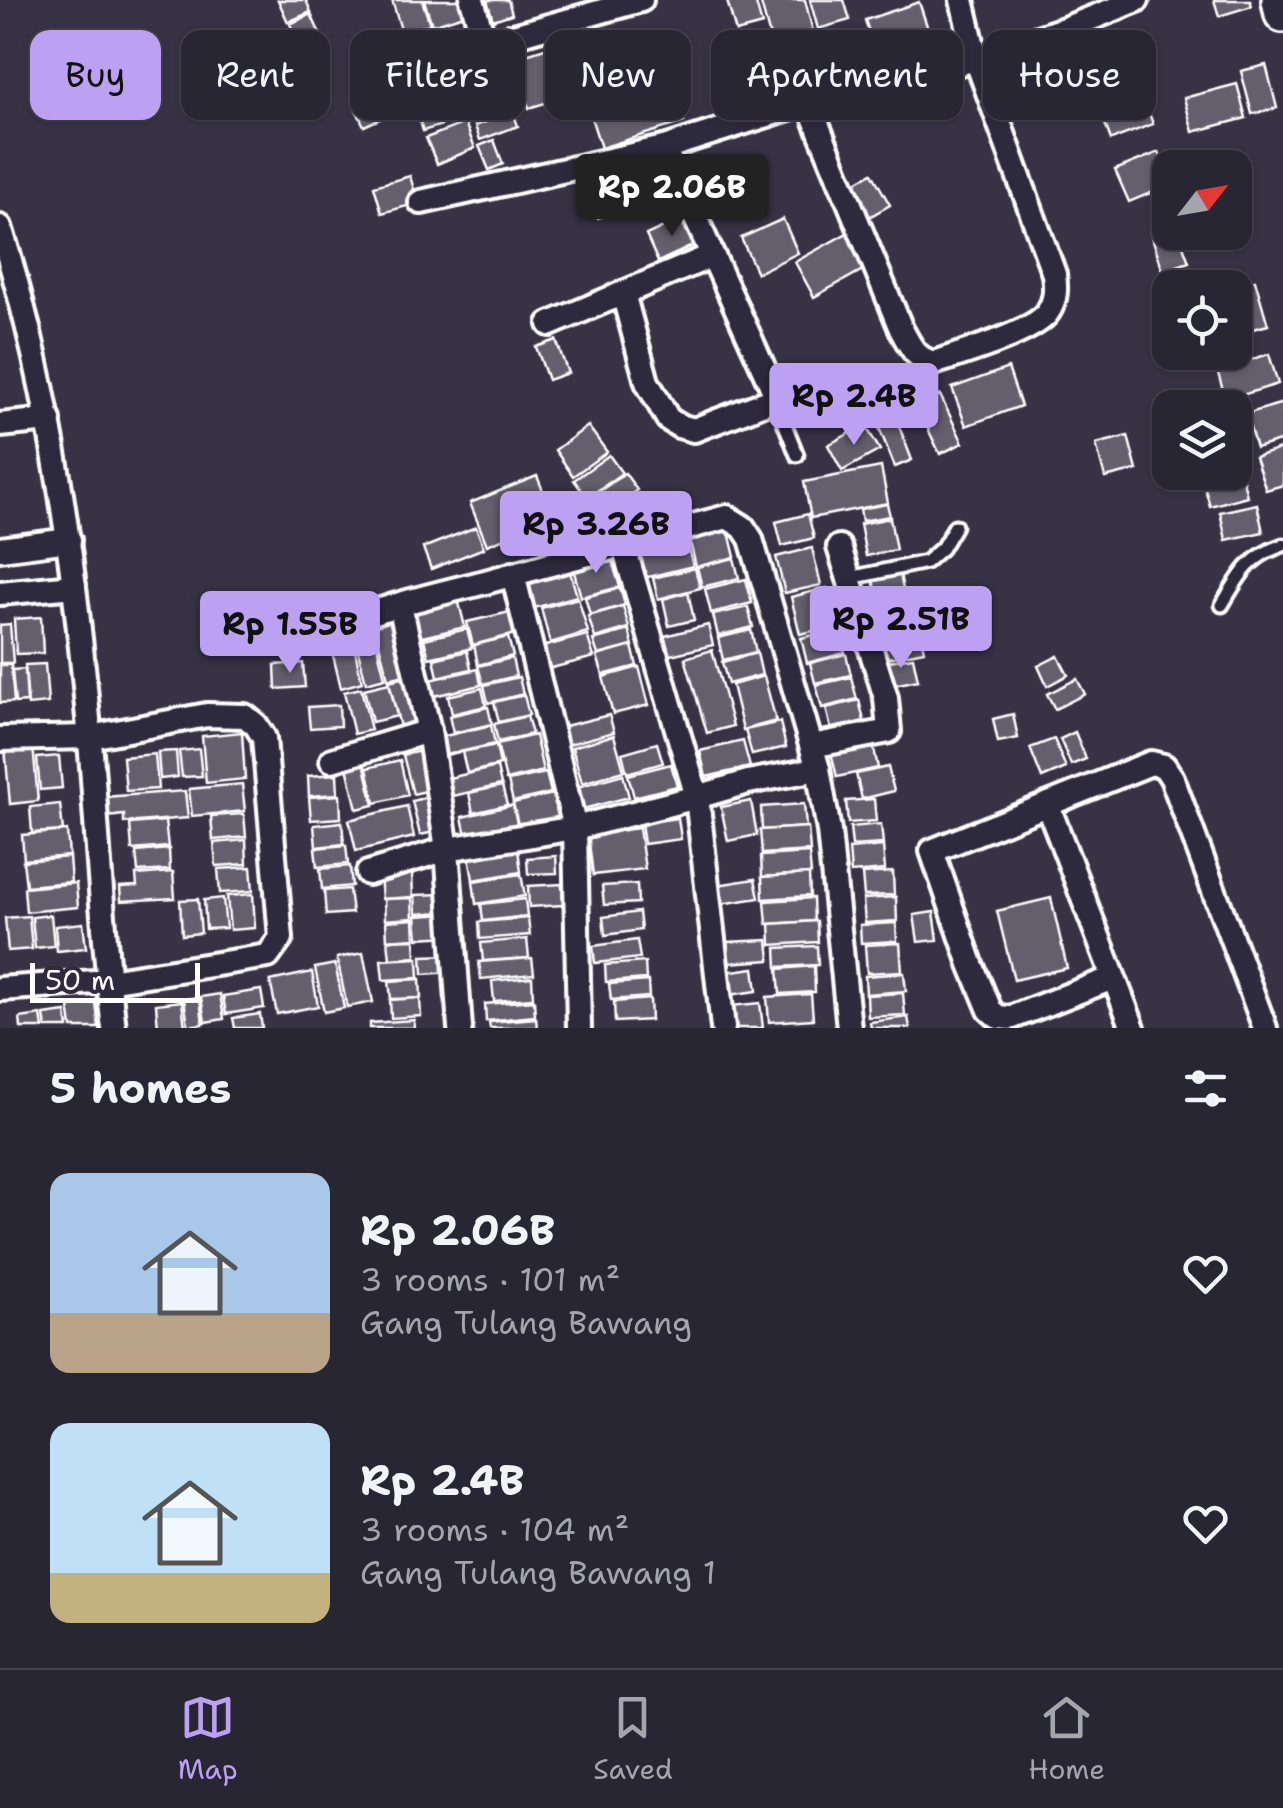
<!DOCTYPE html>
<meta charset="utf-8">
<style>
:root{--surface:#292634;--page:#353240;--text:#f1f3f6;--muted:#a5a5ac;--line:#45434f;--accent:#bca0f2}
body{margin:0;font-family:"Shantell Sans",sans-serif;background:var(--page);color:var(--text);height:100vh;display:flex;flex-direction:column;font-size:38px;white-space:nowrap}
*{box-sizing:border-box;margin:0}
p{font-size:32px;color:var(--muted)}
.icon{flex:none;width:55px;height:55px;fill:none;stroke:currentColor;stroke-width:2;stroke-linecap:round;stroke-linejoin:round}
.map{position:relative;height:1028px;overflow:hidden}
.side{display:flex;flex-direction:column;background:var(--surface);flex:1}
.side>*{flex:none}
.top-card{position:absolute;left:30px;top:30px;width:1225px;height:90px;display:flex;gap:20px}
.needle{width:65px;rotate:59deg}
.buttons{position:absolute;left:1152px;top:150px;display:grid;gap:20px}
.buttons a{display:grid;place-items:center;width:100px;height:100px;border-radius:20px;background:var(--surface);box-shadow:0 2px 8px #0004,0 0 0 2px var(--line);font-size:50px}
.scale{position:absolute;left:30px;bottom:25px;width:170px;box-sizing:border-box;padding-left:10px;border:5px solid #fff;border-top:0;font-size:28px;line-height:35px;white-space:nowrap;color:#fff;-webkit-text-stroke:8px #2f2a3d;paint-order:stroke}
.price{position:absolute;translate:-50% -85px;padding:0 22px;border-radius:10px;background:var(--accent);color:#111;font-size:32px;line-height:65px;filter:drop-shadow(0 2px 5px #0008)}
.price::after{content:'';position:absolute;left:50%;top:60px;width:30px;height:22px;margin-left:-15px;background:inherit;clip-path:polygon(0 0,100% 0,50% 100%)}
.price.current{background:#222;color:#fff}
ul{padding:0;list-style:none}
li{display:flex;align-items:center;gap:30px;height:250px;padding:0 50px}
li span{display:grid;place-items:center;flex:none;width:280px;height:200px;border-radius:20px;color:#555}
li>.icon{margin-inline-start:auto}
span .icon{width:120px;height:120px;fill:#fffc;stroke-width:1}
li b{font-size:42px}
h2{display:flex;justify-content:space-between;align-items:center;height:120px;padding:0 50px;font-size:42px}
.tag{padding:0 35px;border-radius:20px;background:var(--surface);box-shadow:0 2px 8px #0004,0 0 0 2px var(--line);font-size:35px;line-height:90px}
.tag.current{background:var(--accent);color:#111}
.menu{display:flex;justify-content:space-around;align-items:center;height:140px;border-top:2px solid var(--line);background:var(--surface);font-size:28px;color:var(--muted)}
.menu a{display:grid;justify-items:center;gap:5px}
.menu .current{color:var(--accent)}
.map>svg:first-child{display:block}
</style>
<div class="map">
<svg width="1283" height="1028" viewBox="0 0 1283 1028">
<rect width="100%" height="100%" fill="#373345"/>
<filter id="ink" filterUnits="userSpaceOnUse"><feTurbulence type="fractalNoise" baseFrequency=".01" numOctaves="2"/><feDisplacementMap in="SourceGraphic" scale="20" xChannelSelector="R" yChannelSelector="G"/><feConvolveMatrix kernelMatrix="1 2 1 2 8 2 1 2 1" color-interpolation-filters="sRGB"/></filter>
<g filter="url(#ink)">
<g fill="#635f6d" stroke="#fff" stroke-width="2.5">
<path d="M278,0H306L311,12L288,22Z"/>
<path d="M392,0H422L430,24L402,33Z"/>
<path d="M424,0H471L474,12L432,25Z"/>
<path d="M487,0H508L512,14L493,20Z"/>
<path d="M755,0L762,25L736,32L727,1Z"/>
<path d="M760,0H805L818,51L777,62Z"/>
<path d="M810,0H844L850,20L818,29Z"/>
<path d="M1214,0H1250L1252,6L1219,16Z"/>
<path d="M919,2L933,44L879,62L865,20Z"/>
<path d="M311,14L320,34L299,43L290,24Z"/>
<path d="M1075,26L1084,55L1065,62L1055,33Z"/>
<path d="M551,46L568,96L529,108L513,58Z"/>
<path d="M499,55L516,109L473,123L455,68Z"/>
<path d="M1266,65L1277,108L1252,114L1241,71Z"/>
<path d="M666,66L684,122L601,148L583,93Z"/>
<path d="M446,69L461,119L423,131L407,81Z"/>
<path d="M1237,84L1246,118L1193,132L1184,98Z"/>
<path d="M1140,89L1153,124L1111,140L1098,105Z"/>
<path d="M386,91L395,112L364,126L354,105Z"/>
<path d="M513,112L518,126L480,140L475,126Z"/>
<path d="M465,123L475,148L437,164L426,138Z"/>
<path d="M494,140L503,164L489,170L479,146Z"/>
<path d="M1159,152L1170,177V185L1129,202L1115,170Z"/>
<path d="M872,173L890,205L869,217L851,185Z"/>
<path d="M606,175L618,211L598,218L586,181Z"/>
<path d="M410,176L418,203L382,213L374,186Z"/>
<path d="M687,216L699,243L658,262L646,235Z"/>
<path d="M783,219L798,253L757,273L741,238Z"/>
<path d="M1170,224V232H1178L1189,262L1163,271L1150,231Z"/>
<path d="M849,232L868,267L814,297L795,262Z"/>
<path d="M1210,276L1213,288H1170V293L1168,288Z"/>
<path d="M1255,280L1268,325L1241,332L1235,312V288L1228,287Z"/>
<path d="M556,340L568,373L548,380L536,347Z"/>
<path d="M1269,354L1278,384L1226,400L1217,370Z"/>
<path d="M1008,368L1021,406L966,426L952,388Z"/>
<path d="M940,395L963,443L940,454L917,406Z"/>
<path d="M1283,403V440L1256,448L1246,414Z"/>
<path d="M897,421L912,460L895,467L879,428Z"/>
<path d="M865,425L880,450L842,471L828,445Z"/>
<path d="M588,426L607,452L573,476L555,450Z"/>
<path d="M1128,436L1137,470L1105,478L1096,444Z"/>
<path d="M1170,439V472H1194L1168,478L1159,441Z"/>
<path d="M1283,448V485L1266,490L1255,457Z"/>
<path d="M609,455L622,473L587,498L574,480Z"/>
<path d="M881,467L888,503L811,518L804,482Z"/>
<path d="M1240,468L1247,496L1210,506L1202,478L1222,472H1235V469Z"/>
<path d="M625,473L637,490L602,515L590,498Z"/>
<path d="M537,476L554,518L487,545L470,503Z"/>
<path d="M635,494L650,515L618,539L603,517Z"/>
<path d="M887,504L890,516L862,521L860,509Z"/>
<path d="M1257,504L1263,532L1226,540L1220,512Z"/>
<path d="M808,514L814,538L782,546L776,522Z"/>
<path d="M890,518L896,550L866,556L860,524Z"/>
<path d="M476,527L484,548L431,569L423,548Z"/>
<path d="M728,528L735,557L696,567L689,537Z"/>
<path d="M686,538L693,566L644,578L637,550Z"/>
<path d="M812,548L821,585L785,593L776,557Z"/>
<path d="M610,554L620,587L581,597L572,565Z"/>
<path d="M734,558L739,578L702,587L697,567Z"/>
<path d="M568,565L577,596L531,609L522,578Z"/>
<path d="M695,568L700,588L658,599L653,578Z"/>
<path d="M900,574L904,595L877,600L873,579Z"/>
<path d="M746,579L752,603L711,613L705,589Z"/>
<path d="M620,588L625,605L590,615L585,597Z"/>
<path d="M827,588L836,626L800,634L791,597Z"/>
<path d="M688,592L694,620L669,626L663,599Z"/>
<path d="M578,598L588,632L550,643L541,608Z"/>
<path d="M458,599L465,627L418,638L411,610Z"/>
<path d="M906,603L909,619L885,624L882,608Z"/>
<path d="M623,606L629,628L595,638L588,616Z"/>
<path d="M748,607L753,627L718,636L713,615Z"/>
<path d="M510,612L515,634L473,645L467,622Z"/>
<path d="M41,617L43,653L16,654L14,619Z"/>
<path d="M392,619L405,675L388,679L374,623Z"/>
<path d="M10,624L13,663H0V625Z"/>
<path d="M708,625L713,645L662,657L657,638Z"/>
<path d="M919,626L924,651L878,660L873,635Z"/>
<path d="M467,629L472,648L429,658L424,639Z"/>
<path d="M839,629L845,653L807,663L801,638Z"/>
<path d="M629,630L633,646L598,655L593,640Z"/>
<path d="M751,630L756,652L723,660L718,638Z"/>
<path d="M587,635L594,657L548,669L542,647Z"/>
<path d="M375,637L385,678L366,683L356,642Z"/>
<path d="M508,637L513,656L478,665L474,645Z"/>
<path d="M353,642L362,682L341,688L331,647Z"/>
<path d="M632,646L637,666L603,675L597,656Z"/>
<path d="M712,650L733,726L707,733L685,658Z"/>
<path d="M467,651L471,669L438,677L434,659Z"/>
<path d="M757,653L762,675L728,684L722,662Z"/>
<path d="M846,654L851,675L815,683L810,663Z"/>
<path d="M1058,656L1068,675L1047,686L1038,666Z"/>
<path d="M913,657L918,680L889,686L884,662Z"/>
<path d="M512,658L516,676L483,684L478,666Z"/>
<path d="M303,663L305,687L276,689L275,665Z"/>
<path d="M45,664L48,703L28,705L25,665Z"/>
<path d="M0,665H11L14,702L0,703Z"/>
<path d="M639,667L649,705L613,714L603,677Z"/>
<path d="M25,669L27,702L15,703L12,670Z"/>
<path d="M478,669L481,685L430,697L426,681Z"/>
<path d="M411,676L422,722L400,727L389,681Z"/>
<path d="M764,676L776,721L743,730L732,685Z"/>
<path d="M519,677L523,694L488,703L484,685Z"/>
<path d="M851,677L857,699L822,708L816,685Z"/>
<path d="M1077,679L1085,694L1055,709L1047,694Z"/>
<path d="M389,683L397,716L372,722L364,689Z"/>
<path d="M361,688L371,730L354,734L344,692Z"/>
<path d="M482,688L486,706L452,714L448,696Z"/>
<path d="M524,695L529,715L499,722L494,702Z"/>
<path d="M859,700L864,721L831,729L826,708Z"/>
<path d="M339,705L340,726L310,728L308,707Z"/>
<path d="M488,707L492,724L453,733L449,716Z"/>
<path d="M1013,714L1018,738L998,742L993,719Z"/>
<path d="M609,715L614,732L566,745L561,727Z"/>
<path d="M527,716L532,734L498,742L494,724Z"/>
<path d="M780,722L786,747L752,755L745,730Z"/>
<path d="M491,725L495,744L446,755L441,737Z"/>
<path d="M242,732L245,779L206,783L202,736Z"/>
<path d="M1075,732L1086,759L1071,765L1060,739Z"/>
<path d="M535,735L543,771L506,780L497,744Z"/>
<path d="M614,735L624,771L582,783L572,747Z"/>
<path d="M1054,739L1066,768L1042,778L1030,748Z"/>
<path d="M743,741L750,767L706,777L700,751Z"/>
<path d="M657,743L663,763L627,773L622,753Z"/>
<path d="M873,744L878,768L837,777L831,753Z"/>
<path d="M33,745L38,801L10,804L5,748Z"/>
<path d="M496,745L500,765L467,773L462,752Z"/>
<path d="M199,749L202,776L182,777L179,751Z"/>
<path d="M425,750L434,789L413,794L403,755Z"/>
<path d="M176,751L178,777L160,779L158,752Z"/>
<path d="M155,754L158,789L126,791L123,757Z"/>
<path d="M59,756L62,788L40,790L37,758Z"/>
<path d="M363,758L374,805L357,809L346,763Z"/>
<path d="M400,760L408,795L375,803L367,768Z"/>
<path d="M671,764L677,786L634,797L628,775Z"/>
<path d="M497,767L501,785L453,796L449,778Z"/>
<path d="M888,767L894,791L862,799L856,774Z"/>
<path d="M546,773L551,793L513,802L508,781Z"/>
<path d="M337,774L338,794L309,796L308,776Z"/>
<path d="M623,774L629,797L583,809L577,787Z"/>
<path d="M242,784L245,811L192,816L189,789Z"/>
<path d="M502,786L507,805L473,813L469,793Z"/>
<path d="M185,791L188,818L124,823V815L106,817L104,797Z"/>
<path d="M553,794L559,819L519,829L513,803Z"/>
<path d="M340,795L341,818L311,820L309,797Z"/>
<path d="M431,796L439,831L420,835L412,801Z"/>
<path d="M874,799L876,821L848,823L846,801Z"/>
<path d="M751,801L757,835L728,841L721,807Z"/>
<path d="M60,804L63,831L32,833L30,807Z"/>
<path d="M804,804L806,827L762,830L761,807Z"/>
<path d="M513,805L518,828L467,840L462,817Z"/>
<path d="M407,806L414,837L356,851L349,820Z"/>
<path d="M244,814L246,837L213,840L211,816Z"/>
<path d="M678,818L681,839L644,844L641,823Z"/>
<path d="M165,821L168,847L132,850L130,824Z"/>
<path d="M342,822L344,844L316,847L314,825Z"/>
<path d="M881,824L883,844L852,846L850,827Z"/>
<path d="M808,827L810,851L762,854L760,830Z"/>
<path d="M639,828L645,869L593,875L588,835Z"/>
<path d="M67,831L69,856L24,860L22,835Z"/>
<path d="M246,840L247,864L216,866L214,843Z"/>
<path d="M346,845L348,864L317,867L315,848Z"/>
<path d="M883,846L885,870L851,873L849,849Z"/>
<path d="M169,849L170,870L138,872L136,852Z"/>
<path d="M518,849L521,872L473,880L469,856Z"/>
<path d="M809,853L811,874L762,877L761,856Z"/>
<path d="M556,856L557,873L528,874L527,858Z"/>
<path d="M69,857L71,882L26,886L23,861Z"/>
<path d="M350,866L352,886L322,889L320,869Z"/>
<path d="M251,867L253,891L220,893L218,869Z"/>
<path d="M173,872L175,898L121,901L120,887L137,886L136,875Z"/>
<path d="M893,872L894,895L864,896L862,874Z"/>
<path d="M412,873L413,897L382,899L380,875Z"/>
<path d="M521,874L525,896L476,904L473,881Z"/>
<path d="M809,874L810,896L763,899L762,877Z"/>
<path d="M755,879L759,898L720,904L717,885Z"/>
<path d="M76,883L78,907L26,912L24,888Z"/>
<path d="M562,884L563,905L529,907L528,886Z"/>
<path d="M637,884L638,903L604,905L602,886Z"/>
<path d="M349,889L352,913L326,915L324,891Z"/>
<path d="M253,894L255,928L230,930L227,896Z"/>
<path d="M442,894L443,912L416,914L415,895Z"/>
<path d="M896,897L897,921L865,923L863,899Z"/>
<path d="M223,898L226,928L206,929L204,900Z"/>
<path d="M412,898L413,918L385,920L384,899Z"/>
<path d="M813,898L814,921L767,924L765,901Z"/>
<path d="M1051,898L1067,968L1014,980L997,911Z"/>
<path d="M198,899L201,933L182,935L180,900Z"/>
<path d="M525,899L527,916L483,921L481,904Z"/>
<path d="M639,912L641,930L605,935L603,917Z"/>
<path d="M934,912L938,940L918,942L914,915Z"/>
<path d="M448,914L450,936L418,938L416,916Z"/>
<path d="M51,915L54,946L35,948L32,917Z"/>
<path d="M29,916L32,949L8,951L5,918Z"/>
<path d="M528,918L530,935L480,939L479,922Z"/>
<path d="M414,919L415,938L387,940L386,921Z"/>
<path d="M817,921L818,942L771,945L770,924Z"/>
<path d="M83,923L86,948L57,951L55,926Z"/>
<path d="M896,923L897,941L861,943L860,925Z"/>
<path d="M415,939L416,957L390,959L388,940Z"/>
<path d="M527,939L529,958L483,961L481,943Z"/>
<path d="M637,940L640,958L595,963L593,946Z"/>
<path d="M768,940L770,960L728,963L727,942Z"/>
<path d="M900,943L902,971L867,973L865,945Z"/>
<path d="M817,946L818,965L777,967L776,948Z"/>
<path d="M363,953L373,1002L347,1007L337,958Z"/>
<path d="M452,955L453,972L423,974L422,956Z"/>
<path d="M418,958L419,978L383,980L381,960Z"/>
<path d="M532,958L534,974L481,979L479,962Z"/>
<path d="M645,962L646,979L606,982L605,965Z"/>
<path d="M335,964L344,1008L324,1012L315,968Z"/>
<path d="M814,966L815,992L780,994L778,969Z"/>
<path d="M754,968L757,991L728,995L725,972Z"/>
<path d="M312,972L318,1006L277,1014L270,981Z"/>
<path d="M904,973L906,991L866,994L865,976Z"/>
<path d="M532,977L533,998L494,1001L492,981Z"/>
<path d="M420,979L421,998L391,999L389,981Z"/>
<path d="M648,981L649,997L611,1000L609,984Z"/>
<path d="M261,990L264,1008L226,1014L223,996Z"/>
<path d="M903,993L905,1015L868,1017L867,995Z"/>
<path d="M220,994L224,1019L205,1022L201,997Z"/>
<path d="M811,994L813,1019L769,1022L767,997Z"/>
<path d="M200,997L203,1024L188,1026L184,999Z"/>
<path d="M420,998L421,1016L391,1018L390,1000Z"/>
<path d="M650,999L651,1020L615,1022L614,1002Z"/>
<path d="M534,1000L535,1016L486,1021L485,1004Z"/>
<path d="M182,1001L185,1028H158L156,1004Z"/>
<path d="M96,1003L99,1028H72L69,1006Z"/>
<path d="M760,1003L763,1028H733L730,1006Z"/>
<path d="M66,1012L68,1028H46L44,1015Z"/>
<path d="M260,1014L262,1028H235L233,1018Z"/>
<path d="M41,1015L43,1028H21L20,1018Z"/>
<path d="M908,1017L910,1028H871L870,1022Z"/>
<path d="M536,1018L537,1028H490L489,1022Z"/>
<path d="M414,1020V1028H370V1023Z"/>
</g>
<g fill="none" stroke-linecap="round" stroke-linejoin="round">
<g stroke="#fff" stroke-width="19">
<g id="lane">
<path d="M777,398L782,417L797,455"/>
<path d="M850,578L926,562L942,548L955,526"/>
<path d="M1222,605C1240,575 1248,557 1283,545"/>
</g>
</g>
<g stroke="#fff" stroke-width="30">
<g id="street">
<path d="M472,0L485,44"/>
<path d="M384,76L485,44L641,0"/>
<path d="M808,102L901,329C910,345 915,359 934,363C959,354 1034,333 1048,312C1056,300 1056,288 1054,274L976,59L962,0"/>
<path d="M421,202L664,148L808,102L976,59L1067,28L1137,0"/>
<path d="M0,227C52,394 75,567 90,741C98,837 102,933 114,1028"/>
<path d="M623,293L647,382L668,419L679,426L694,430L777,398L664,148"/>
<path d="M550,324L711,256"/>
<path d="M0,425L49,420"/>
<path d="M623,544L697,797L723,1028"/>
<path d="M0,549L69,540"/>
<path d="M513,574L575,828L579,1028"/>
<path d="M0,593L74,586"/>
<path d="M400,605L429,731L447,849L460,1028"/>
<path d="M327,631C378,607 434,595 489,581C568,559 647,538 727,517L743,527L751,539L818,769L829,831L849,1028"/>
<path d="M0,739L90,737L207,715L245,716L256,725L264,738L281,938L268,956L108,981L0,989"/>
<path d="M812,746L889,731L886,698L839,547"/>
<path d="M332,760L429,731"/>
<path d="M1048,806L1133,1028"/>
<path d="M368,873L447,849L575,828L697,797L748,782L818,769"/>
<path d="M1113,978L1010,1018L998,1017L990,1010L971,964L932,851L1151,763L1164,766L1172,778L1265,1028"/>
</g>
</g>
<g stroke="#fff" stroke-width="42">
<path id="primary" d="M1280,0L1283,14"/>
</g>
<use href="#lane" stroke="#2f2a3d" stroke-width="11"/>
<use href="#street" stroke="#2f2a3d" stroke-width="22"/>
<use href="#primary" stroke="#2f2a3d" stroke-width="35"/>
</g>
</g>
</svg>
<div class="buttons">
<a><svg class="needle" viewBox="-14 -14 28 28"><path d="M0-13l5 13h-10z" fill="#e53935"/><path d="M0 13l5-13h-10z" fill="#a5a5ac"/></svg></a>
<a><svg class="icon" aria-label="locate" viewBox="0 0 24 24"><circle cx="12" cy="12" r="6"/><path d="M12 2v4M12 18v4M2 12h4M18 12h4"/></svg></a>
<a><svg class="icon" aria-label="layers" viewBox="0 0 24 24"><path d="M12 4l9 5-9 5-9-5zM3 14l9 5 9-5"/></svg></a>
</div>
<div class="scale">50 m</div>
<b class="price current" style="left:672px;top:239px">Rp 2.06B</b>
<b class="price" style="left:854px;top:448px">Rp 2.4B</b>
<b class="price" style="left:596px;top:576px">Rp 3.26B</b>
<b class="price" style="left:901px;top:671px">Rp 2.51B</b>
<b class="price" style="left:290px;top:676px">Rp 1.55B</b>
<div class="top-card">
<a class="tag current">Buy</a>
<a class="tag">Rent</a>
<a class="tag">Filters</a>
<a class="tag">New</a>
<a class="tag">Apartment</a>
<a class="tag">House</a>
</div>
</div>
<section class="side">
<h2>5 homes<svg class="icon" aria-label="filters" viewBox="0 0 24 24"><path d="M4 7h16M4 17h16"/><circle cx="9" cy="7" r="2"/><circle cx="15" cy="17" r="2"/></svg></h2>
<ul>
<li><span style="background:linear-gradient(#a9c7e8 70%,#b9a48a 0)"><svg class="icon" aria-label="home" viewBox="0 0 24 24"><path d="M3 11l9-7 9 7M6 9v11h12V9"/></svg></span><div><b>Rp 2.06B</b><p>3 rooms · 101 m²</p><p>Gang Tulang Bawang</p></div><svg class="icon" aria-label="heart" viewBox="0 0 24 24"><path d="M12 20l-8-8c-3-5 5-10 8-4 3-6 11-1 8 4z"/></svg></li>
<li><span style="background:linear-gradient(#bfe0f5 75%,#c2b280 0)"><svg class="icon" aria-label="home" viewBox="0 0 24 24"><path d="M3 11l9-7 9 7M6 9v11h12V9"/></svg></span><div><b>Rp 2.4B</b><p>3 rooms · 104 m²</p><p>Gang Tulang Bawang 1</p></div><svg class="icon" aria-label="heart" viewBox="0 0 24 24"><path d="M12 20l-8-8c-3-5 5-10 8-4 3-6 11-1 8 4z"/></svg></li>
</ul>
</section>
<nav class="menu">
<a class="current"><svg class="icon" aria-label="map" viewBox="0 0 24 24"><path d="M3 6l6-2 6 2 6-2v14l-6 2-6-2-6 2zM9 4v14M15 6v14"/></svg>Map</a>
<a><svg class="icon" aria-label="saved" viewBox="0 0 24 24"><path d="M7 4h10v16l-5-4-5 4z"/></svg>Saved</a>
<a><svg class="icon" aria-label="home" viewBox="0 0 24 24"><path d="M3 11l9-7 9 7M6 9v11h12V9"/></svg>Home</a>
</nav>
